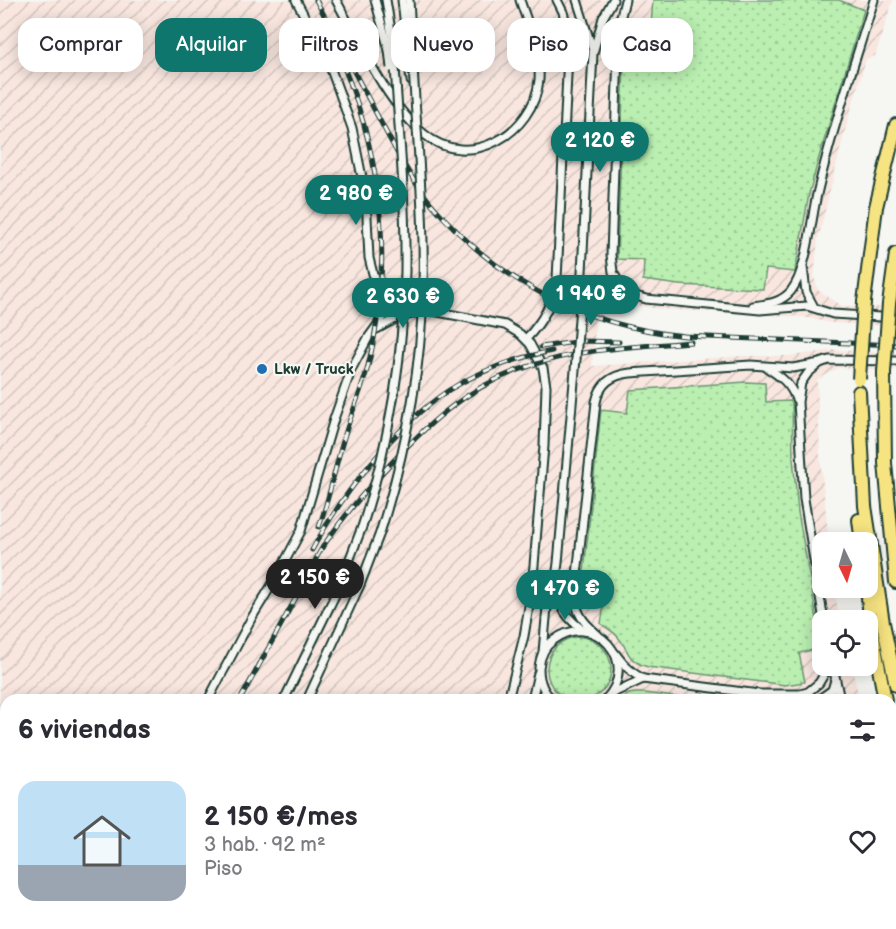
<!DOCTYPE html>
<html lang="es">
<meta charset="utf-8">
<style>
:root{--surface:#fff;--page:#f2f2f3;--text:#2b2b33;--muted:#7c7c81;--line:#e1e1e2;--accent:#0f766e}
body{margin:0;font-family:"Balsamiq Sans",sans-serif;background:var(--page);color:var(--text);height:100vh;display:flex;flex-direction:column;font-size:22px;white-space:nowrap}
*{box-sizing:border-box;margin:0}
p{font-size:20px;color:var(--muted)}
.icon{flex:none;width:33px;height:33px;fill:none;stroke:currentColor;stroke-width:2;stroke-linecap:round;stroke-linejoin:round}
.map{position:relative;flex:1;overflow:hidden}
.sheet{position:absolute;left:0px;top:694px;width:897px;height:236px;display:flex;flex-direction:column;background:var(--surface);border-radius:18px 18px 0 0;box-shadow:0 3px 15px #0003}
.sheet>*{flex:none}
.guide{position:absolute;left:18px;top:18px;width:861px;height:54px;display:flex;gap:12px}
.needle{width:39px;rotate:175deg}
.buttons{position:absolute;left:812px;top:532px;display:grid;gap:12px}
.buttons a{display:grid;place-items:center;width:66px;height:66px;border-radius:12px;background:var(--surface);box-shadow:0 3px 15px #0003;font-size:30px}
.price{position:absolute;translate:-50% -51px;padding:0 14px;border-radius:21px;background:var(--accent);color:#fff;font-size:20px;line-height:39px;filter:drop-shadow(0 2px 3px #0008)}
.price::after{content:'';position:absolute;left:50%;top:36px;width:18px;height:14px;margin-left:-9px;background:inherit;clip-path:polygon(0 0,100% 0,50% 100%)}
.price.on{background:#222;color:#fff}
ul{padding:0;list-style:none}
li{display:flex;align-items:center;gap:18px;height:150px;padding:0 18px}
li+li{border-top:2px solid var(--line)}
li span{display:grid;place-items:center;flex:none;width:168px;height:120px;border-radius:18px;color:#555}
li>.icon{margin-inline-start:auto}
span .icon{width:72px;height:72px;fill:#fffc;stroke-width:1}
li b{font-size:26px}
h2{display:flex;justify-content:space-between;align-items:center;height:72px;padding:0 18px;font-size:26px}
.pill{padding:0 21px;border-radius:18px;background:var(--surface);box-shadow:0 3px 15px #0003;font-size:21px;line-height:54px}
.pill.on{background:var(--accent);color:#fff}
.map>svg:first-child{display:block}
</style>
<div class="map">
<svg width="896" height="929" viewBox="0 0 896 929">
<defs>
<pattern id="industrial-furrows" width="10" height="10" patternUnits="userSpaceOnUse" patternTransform="scale(1.5)"><rect width="10" height="10" fill="#f8e6df"/><path d="M-1 1l2-2M0 10L10 0M9 11l2-2" fill="none" stroke="#d4c6c0"/></pattern>
<pattern id="grass-dots" width="8" height="8" patternUnits="userSpaceOnUse" patternTransform="scale(1.5)"><rect width="8" height="8" fill="#baefb1"/><path d="M2 2h.1M6 6h.1" fill="none" stroke="#9fce99" stroke-width="1.8" stroke-linecap="round"/></pattern>
</defs>
<rect width="100%" height="100%" fill="#f6f6f2"/>
<filter id="ink" filterUnits="userSpaceOnUse"><feTurbulence type="fractalNoise" baseFrequency=".0167" numOctaves="2"/><feDisplacementMap in="SourceGraphic" scale="12" xChannelSelector="R" yChannelSelector="G"/><feConvolveMatrix kernelMatrix="1 2 1 2 8 2 1 2 1" color-interpolation-filters="sRGB"/></filter>
<g filter="url(#ink)">
<path fill="url(#industrial-furrows)" d="M0,0H893L875,56L866,59L845,130L818,239L814,277L818,290L842,306L896,308V326L832,323L803,317L660,309L639,306L598,292L592,366L744,356H790L835,350L896,353V370L838,368L817,380L820,456L829,543H822V588H834L840,621H822V666H851L860,700H6V924H853V929H0Z"/>
<g fill="url(#grass-dots)" stroke="#6c9672" stroke-width="1.5">
<path d="M653,0H839L864,10L820,154L809,194L795,272L766,269L763,289L679,285L643,280L644,260L617,259L625,36L650,37Z"/>
<path d="M746,382L765,383L766,402L792,401L793,458L798,512L822,648L799,653L805,682L785,685L648,667C626,661 630,651 618,637C613,631 607,628 601,624L607,584L583,581L601,410L627,413L630,390Z"/>
<circle cx="579" cy="669" r="32"/>
<path d="M635,693H644L699,700H620L629,694Z"/>
<path d="M573,924H809L808,929H612Z"/>
</g>
<path fill="#baefb1" stroke="#6c9672" stroke-width="1.5" d="M303,924H490V929H300Z"/>
<g fill="none" stroke-linecap="round" stroke-linejoin="round">
<g stroke="#1f3d34" stroke-width="11">
<g id="minor">
<path d="M296,0L328,61L352,128L366,197L369,258L373,274L384,292L392,299L407,306L505,325L520,334L530,344L543,368L546,386L544,446L532,589L524,636L508,700"/>
<path d="M336,0C359,42 387,104 424,134C469,172 534,133 539,80C541,53 528,25 520,0"/>
<path d="M375,0L389,50"/>
<path d="M386,0L394,49"/>
<path d="M402,0L411,81"/>
<path d="M409,0L412,49"/>
<path d="M577,0L593,51"/>
<path d="M625,0L619,24L611,255L613,272L622,288L636,296L646,299L760,310L807,306L833,314L896,318"/>
<path d="M803,267L806,292L814,307"/>
<path d="M581,292L593,53L603,18L613,0"/>
<path d="M753,306C767,304 781,303 791,291C808,270 811,217 818,190C833,125 855,63 874,0"/>
<path d="M377,329L401,316L422,312"/>
<path d="M526,339C543,321 552,304 557,279L569,34L563,12L557,0"/>
<path d="M766,367C780,376 790,383 796,399"/>
<path d="M555,585C560,607 566,619 585,631"/>
<path d="M824,621L804,499L798,402L801,383L808,373L820,363L829,360L896,361"/>
<path d="M598,635C584,623 575,613 575,593L596,402C600,383 612,375 630,373L751,365L793,368L820,363"/>
<path d="M543,652L547,607L555,585L558,563L576,359"/>
<path d="M615,653C624,665 630,672 643,679L759,694H800L808,692L819,683L829,666"/>
<path d="M833,666L840,700"/>
<path d="M613,693L643,679"/>
<path d="M208,700L251,619L276,578L301,531L334,419L352,368L368,338L384,316L387,302L384,292"/>
<path d="M284,700L339,587L362,527"/>
<path d="M307,700L360,585L380,533"/>
<path d="M532,700L538,673"/>
<path d="M553,700C543,692 539,681 539,668C540,657 545,646 554,640C594,609 642,662 605,700"/>
<path d="M818,700L832,690L835,680"/>
<path d="M525,924L545,929"/>
<path d="M90,929L93,924"/>
<path d="M159,929L162,924"/>
<path d="M181,929L183,924"/>
<path d="M285,929L288,924"/>
<path d="M839,929L840,924"/>
</g>
</g>
<g stroke="#1f3d34" stroke-width="16">
<g id="trunk">
<path d="M864,302L876,207L896,125"/>
<path d="M889,304L896,254"/>
<path d="M884,372L885,463L896,582"/>
<path d="M859,392L865,506L883,623L896,685"/>
<path d="M859,520L862,543"/>
<path d="M867,588L871,627L885,700"/>
<path d="M891,724L896,743"/>
</g>
</g>
<use href="#minor" stroke="#f6f6f2" stroke-width="7"/>
<use href="#trunk" stroke="#f6e381" stroke-width="12"/>
<g stroke="#1f3d34" stroke-width="5">
<g id="rail">
<path d="M316,0C336,38 356,75 376,113C392,143 408,176 430,202C496,281 583,326 685,336L896,345"/>
<path d="M541,347L582,341L619,342"/>
<path d="M319,527C330,496 336,462 346,431C353,410 361,391 367,370C393,270 384,165 345,70"/>
<path d="M312,550C342,494 396,425 449,390C481,370 516,358 552,351"/>
<path d="M240,700C260,664 279,628 299,592C307,578 313,563 322,548C340,521 359,498 381,474C425,426 466,386 530,366C582,348 637,347 691,342"/>
<path d="M113,929L116,924"/>
<path d="M131,929L133,924"/>
<path d="M145,929L148,924"/>
</g>
</g>
<use href="#rail" stroke="#f6f6f2" stroke-width="3" stroke-dasharray="9" stroke-linecap="butt"/>
<g stroke="#1f3d34" stroke-width="11" stroke-linecap="butt">
<g id="minor-bridge">
<path d="M389,50L391,68"/>
<path d="M576,359L581,292"/>
<path d="M362,527C389,444 403,359 405,272C406,198 398,123 394,49"/>
<path d="M380,533C405,454 421,373 423,291C425,210 416,129 412,49"/>
</g>
</g>
<g stroke="#1f3d34" stroke-width="16" stroke-linecap="butt">
<g id="trunk-bridge">
<path d="M884,372L889,304"/>
<path d="M859,379L864,302"/>
</g>
</g>
<use href="#minor-bridge" stroke="#f6f6f2" stroke-width="7"/>
<use href="#trunk-bridge" stroke="#f6e381" stroke-width="12"/>
</g>
</g>
<circle fill="#1f6fb2" stroke="#f6f6f2" stroke-width="2" cx="262" cy="369" r="6"/>
<g text-anchor="middle" stroke-width="4.5" stroke-linejoin="round" paint-order="stroke">
<g font-size="15" font-weight="bold" fill="#1f3d34" stroke="#f6f6f2" text-anchor="start">
<text x="274" y="374">Lkw / Truck</text>
</g>
</g>
</svg>
<div class="buttons">
<a><svg class="needle" viewBox="-14 -14 28 28"><path d="M0-13l5 13h-10z" fill="#e53935"/><path d="M0 13l5-13h-10z" fill="#7c7c81"/></svg></a>
<a><svg class="icon" aria-label="locate" viewBox="0 0 24 24"><circle cx="12" cy="12" r="6"/><path d="M12 2v4M12 18v4M2 12h4M18 12h4"/></svg></a>
</div>
<b class="price" style="left:600px;top:173px">2 120 €</b>
<b class="price" style="left:356px;top:226px">2 980 €</b>
<b class="price" style="left:591px;top:326px">1 940 €</b>
<b class="price" style="left:403px;top:329px">2 630 €</b>
<b class="price on" style="left:315px;top:610px">2 150 €</b>
<b class="price" style="left:565px;top:621px">1 470 €</b>
<div class="guide">
<a class="pill">Comprar</a>
<a class="pill on">Alquilar</a>
<a class="pill">Filtros</a>
<a class="pill">Nuevo</a>
<a class="pill">Piso</a>
<a class="pill">Casa</a>
</div>
<section class="sheet">
<h2>6 viviendas<svg class="icon" aria-label="filters" viewBox="0 0 24 24"><path d="M4 7h16M4 17h16"/><circle cx="9" cy="7" r="2"/><circle cx="15" cy="17" r="2"/></svg></h2>
<ul>
<li><span style="background:linear-gradient(#bfe0f5 70%,#9aa5b1 0)"><svg class="icon" aria-label="home" viewBox="0 0 24 24"><path d="M3 11l9-7 9 7M6 9v11h12V9"/></svg></span><div><b>2 150 €/mes</b><p>3 hab. · 92 m²</p><p>Piso</p></div><svg class="icon" aria-label="heart" viewBox="0 0 24 24"><path d="M12 20l-8-8c-3-5 5-10 8-4 3-6 11-1 8 4z"/></svg></li>
</ul>
</section>
</div>
